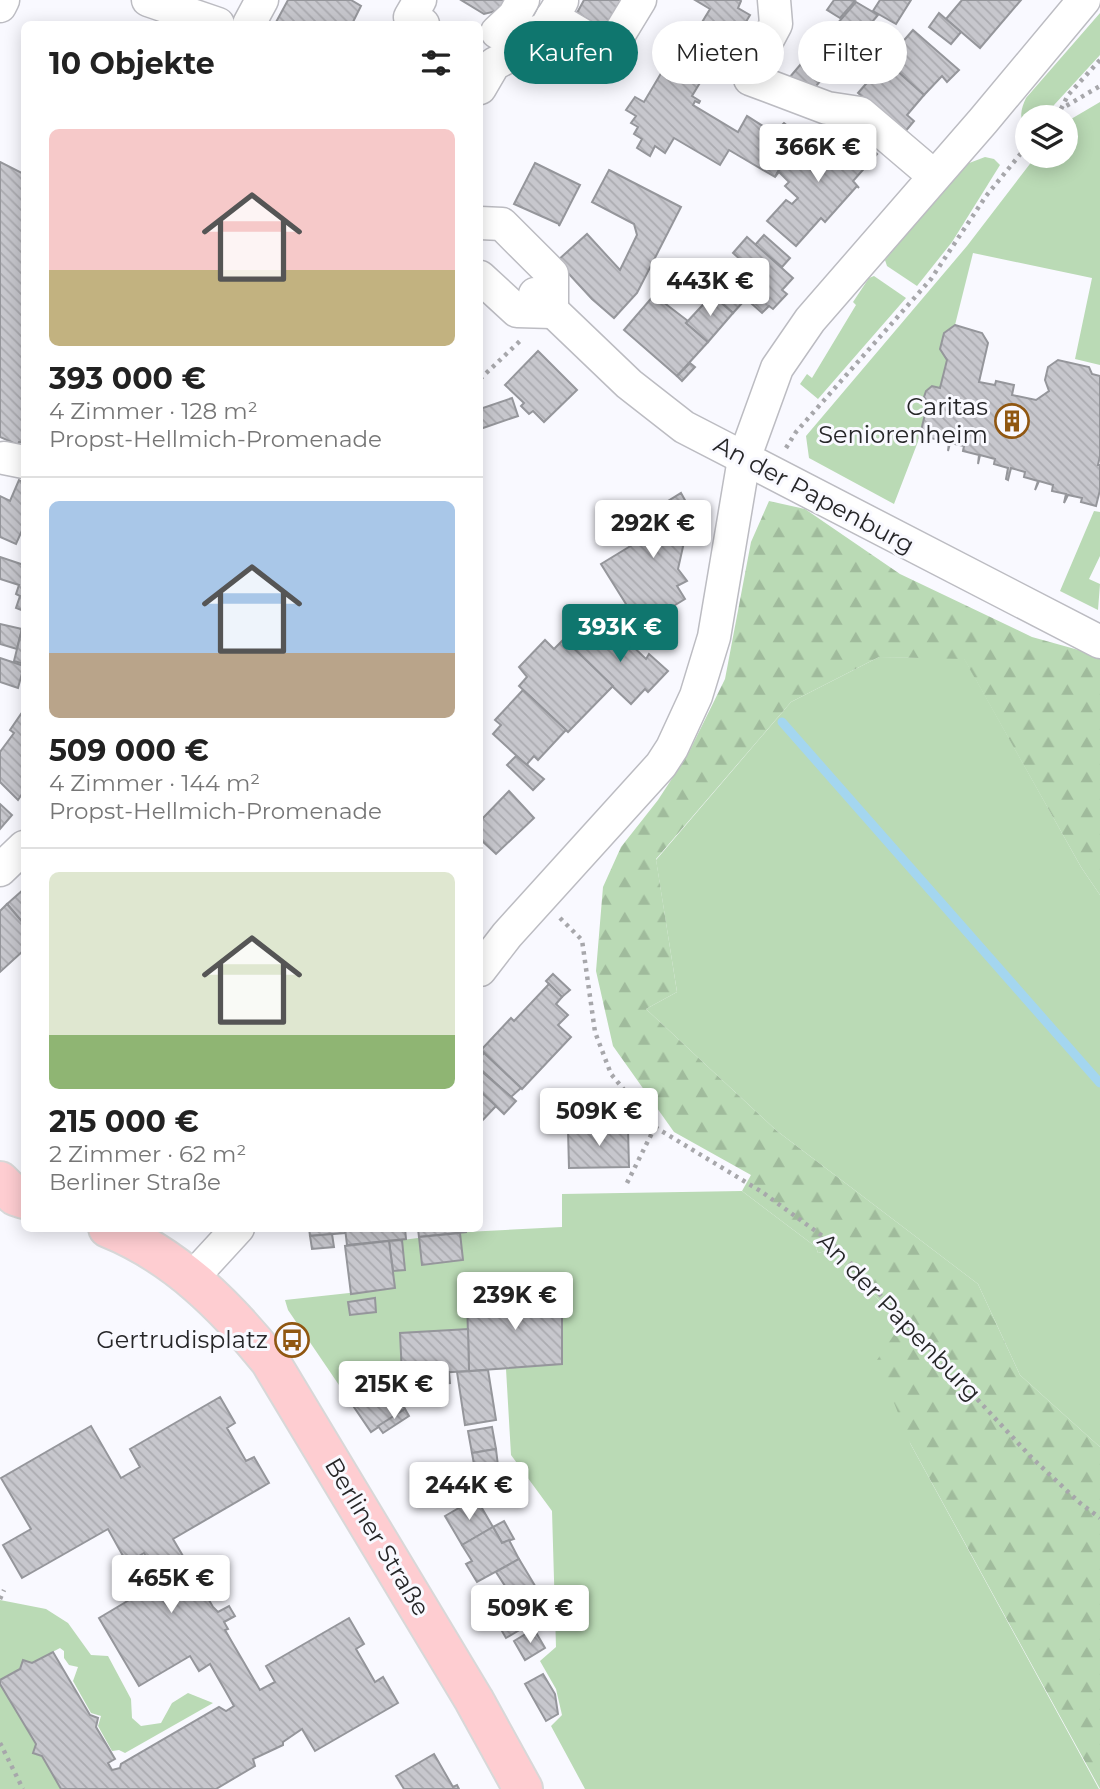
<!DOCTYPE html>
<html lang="de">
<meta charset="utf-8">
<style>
:root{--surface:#fff;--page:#f2f2f2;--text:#222;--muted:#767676;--line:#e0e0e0;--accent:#0f766e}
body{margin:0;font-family:Montserrat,sans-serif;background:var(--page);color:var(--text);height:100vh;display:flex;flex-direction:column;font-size:26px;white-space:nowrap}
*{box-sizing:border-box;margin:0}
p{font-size:23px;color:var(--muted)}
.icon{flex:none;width:38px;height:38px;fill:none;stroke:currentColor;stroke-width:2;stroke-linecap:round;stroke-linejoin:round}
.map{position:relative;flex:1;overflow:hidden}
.sheet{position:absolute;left:21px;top:21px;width:462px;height:1211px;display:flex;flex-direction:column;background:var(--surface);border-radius:10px;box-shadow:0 4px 18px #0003}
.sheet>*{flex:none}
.guide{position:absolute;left:504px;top:21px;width:490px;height:63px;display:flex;gap:14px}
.buttons{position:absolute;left:1015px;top:105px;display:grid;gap:14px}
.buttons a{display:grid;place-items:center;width:63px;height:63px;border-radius:50%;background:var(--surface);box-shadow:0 4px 18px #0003;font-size:35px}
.price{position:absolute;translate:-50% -60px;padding:0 16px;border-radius:7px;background:#fff;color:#222;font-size:23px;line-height:46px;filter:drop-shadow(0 2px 4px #0008)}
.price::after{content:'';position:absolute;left:50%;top:42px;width:21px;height:16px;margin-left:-10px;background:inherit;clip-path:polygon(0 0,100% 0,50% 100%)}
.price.active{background:var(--accent);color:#fff}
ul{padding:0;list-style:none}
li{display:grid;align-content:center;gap:14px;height:371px;padding:0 28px}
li+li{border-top:2px solid var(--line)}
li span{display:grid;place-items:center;height:217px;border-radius:10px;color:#555}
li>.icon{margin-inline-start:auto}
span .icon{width:126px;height:126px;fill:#fffc;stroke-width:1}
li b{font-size:30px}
h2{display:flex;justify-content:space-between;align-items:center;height:84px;padding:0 28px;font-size:30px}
.tag{padding:0 24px;border-radius:32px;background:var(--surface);box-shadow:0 4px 18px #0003;font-size:24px;line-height:63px}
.tag.active{background:var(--accent);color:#fff}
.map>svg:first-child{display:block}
</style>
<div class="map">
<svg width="1100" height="1789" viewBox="0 0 1100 1789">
<defs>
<pattern id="forest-firs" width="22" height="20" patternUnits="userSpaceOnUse" patternTransform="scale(1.75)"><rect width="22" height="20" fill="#badab5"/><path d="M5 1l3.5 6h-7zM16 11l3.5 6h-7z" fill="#a0bb9c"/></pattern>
<pattern id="building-back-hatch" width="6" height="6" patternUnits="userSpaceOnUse" patternTransform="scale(1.75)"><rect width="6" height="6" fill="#c7c7cd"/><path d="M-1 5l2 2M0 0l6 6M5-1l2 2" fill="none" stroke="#ababb0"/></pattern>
</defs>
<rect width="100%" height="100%" fill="#f9f9ff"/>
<g fill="#badab5">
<path d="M1100,13V55L1043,117H1027V129C1018,119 1021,109 1026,98Z"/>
<path d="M1100,102V365L1075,359L1092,278L973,253L955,325L944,334L940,349L947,360L940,388L932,386L926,391L924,397L928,402L919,439L894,504L809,458L806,436L967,246L1036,156H1066V122Z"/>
<path d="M985,157L994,159L1000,165L952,242L917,286L887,266L885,260L964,165Z"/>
<path d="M874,276L906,298L818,399L800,384L807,374L812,378L856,305L853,302L869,278Z"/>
<path d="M1094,511L1100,512V556L1089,579L1100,584L1098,610L1060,591Z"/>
<path d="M879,657L964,658L1081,867L1100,895V1447L1020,1375L978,1284L777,1131L646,1009L677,992L656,860L791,702Z"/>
<path d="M742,1191L816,1247L818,1253L829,1250L902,1323L910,1443L1099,1789H585L551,1726L562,1715L556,1689L540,1661L556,1647L552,1511L511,1455L506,1369L402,1375L376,1365L341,1388L288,1310L285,1300L395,1288L393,1271L405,1270L402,1240L466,1232L562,1227V1194Z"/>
<path d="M0,1600L46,1609L68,1623L91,1655L108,1656L131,1699L132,1718L141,1726L161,1723L172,1703L188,1693L213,1703L125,1753L119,1750L112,1751L98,1726L101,1716L91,1713L73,1681L78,1667L69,1665L64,1658V1651L60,1648L32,1663L23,1660L20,1669L0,1680Z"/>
<path d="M0,1684L36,1744L33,1753L42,1756L61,1789H0Z"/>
</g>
<path fill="url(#forest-firs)" d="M769,501L805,509L900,574L1032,637L1100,656V895L1081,867L964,659L879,657L791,702L656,859L677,992L646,1009L777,1131L978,1284L1020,1375L1100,1447V1789L910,1443L877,1360L902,1323L829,1250L818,1253L816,1247L742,1191L751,1175L674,1132L613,1046L596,971L603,887L621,847L658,800L688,754L725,679L751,542Z"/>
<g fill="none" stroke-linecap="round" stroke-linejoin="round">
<path stroke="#a4d6ef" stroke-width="9" d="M782,722L1100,1083"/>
</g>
<g fill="url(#building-back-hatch)" stroke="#95969b" stroke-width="2">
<path d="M288,0H351L361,6L352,24H275Z"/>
<path d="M461,0H513L509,8L484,14Z"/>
<path d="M584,0H623L605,30L577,13Z"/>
<path d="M740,0L741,1L738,8L750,15L725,57L718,53L692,96L700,101L699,103L695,101L693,105L738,132L747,116L774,133L784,123L799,135L775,177L729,150L720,165L674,138L665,153L655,146L650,156L637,148L642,139L634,134L638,127L631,123L636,116L626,110L635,97L644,102L685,33L693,37L710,9L695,0Z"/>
<path d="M834,0H852L855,1L840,18L827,10Z"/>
<path d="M880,0H911L896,24L873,11Z"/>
<path d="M962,0H1021L980,48L946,19Z"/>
<path d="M856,2L878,15L856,41L837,24Z"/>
<path d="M939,13L961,32L951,44L929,27Z"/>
<path d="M913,30L959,70L947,82L942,76L924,95L886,61Z"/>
<path d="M812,51L831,68L812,91L789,78Z"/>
<path d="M886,61L924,95L907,115L914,121L904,133L858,93Z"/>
<path d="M848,129L877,154L853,181L859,188L857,186L825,222L821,218L796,246L767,221L786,200L792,204L798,198L785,186L789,182L779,172L775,177L799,135L828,164L835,156L829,150Z"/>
<path d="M0,162L24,174V443L19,442L18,445L0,437Z"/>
<path d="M535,163L580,185L559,226V224L514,204Z"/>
<path d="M609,170L681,207L637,293L614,318L592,299L557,261L587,234L620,270L637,235L634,224L592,202Z"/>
<path d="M764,235L790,258L782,267L755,245Z"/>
<path d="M747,237L793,278L782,290L787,294L773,309L769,306L762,313L725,280L742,261L733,253Z"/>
<path d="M722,284L743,302L733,313L712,295Z"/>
<path d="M654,295L688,321L686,323L708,342L677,376L624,330Z"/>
<path d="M712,295L733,313L708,342L686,323Z"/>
<path d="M955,325L982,333L988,343L979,382L995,385L996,381L1014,385L1012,395L1036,400L1049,391L1045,380L1048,367L1058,360L1089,367L1092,374L1100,376V456L1098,465H1100V490L1096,506L1081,502L1082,498L1068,495L1064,503L1066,494L1052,491L1053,485L1039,481L1035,490L1038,481L1024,477L1025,472L1011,468L1008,480L1006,479L1008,468L994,464L995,459L980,455L978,464L979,455L963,451L964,446L950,443L948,451L949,442L921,436L919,439L928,402L924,397L926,391L932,386L940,388L947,360L940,349L944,333Z"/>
<path d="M538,351L577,390L544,422L533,411L529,414L521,406L524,403L505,385Z"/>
<path d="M690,363L695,367L682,381L677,376Z"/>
<path d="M512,398L518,416L480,429V409Z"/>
<path d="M19,480L24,483V526L16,544L0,537V496L10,501Z"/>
<path d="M681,493L691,511L678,569L687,581L677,586L685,599L654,618L649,611L636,620L601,564L637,542L626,527Z"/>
<path d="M0,557L24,565V611L16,608L20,596L16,594L19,585L0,579Z"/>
<path d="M0,624L22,629L17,649L0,644Z"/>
<path d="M597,624L620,645L625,639L646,659L649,654L668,671L648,692L645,689L631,704L573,649Z"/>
<path d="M22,629L24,630V664L14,661Z"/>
<path d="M564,639L613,686L568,732L519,686L527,677L519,667L545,640L554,649Z"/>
<path d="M0,658L24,666L18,688L0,682Z"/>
<path d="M523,690L566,730L538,760L534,756L527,764L530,768L493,734L501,725L495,720Z"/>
<path d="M21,714L24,716V791L18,800L0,782V752L14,733L10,730Z"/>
<path d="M516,756L544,779L533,790L507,765Z"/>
<path d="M509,791L534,818L496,854L480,839V817L482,819Z"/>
<path d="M0,804L12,815L0,829Z"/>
<path d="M24,889V924L7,904Z"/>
<path d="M7,904L24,924V950L0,972V911Z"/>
<path d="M553,974L570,990L562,997L546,981Z"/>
<path d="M549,984L562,997L556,1004L568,1015L558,1025L571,1037L522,1089L481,1050L511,1018L514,1021Z"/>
<path d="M484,1053L521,1088L511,1097L480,1069V1058Z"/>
<path d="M480,1070L516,1101L504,1114L480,1091Z"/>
<path d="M480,1091L496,1106L480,1123Z"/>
<path d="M628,1128L629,1167L569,1168L568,1130Z"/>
<path d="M309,1228H345V1233L310,1236Z"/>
<path d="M345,1228H405L406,1239L347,1245Z"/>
<path d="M466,1228V1232L419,1237L418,1229Z"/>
<path d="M460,1233L463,1260L422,1265L419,1237Z"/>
<path d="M332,1234L334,1247L312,1249L310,1236Z"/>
<path d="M402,1240L405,1270L393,1271L389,1241Z"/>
<path d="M389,1241L395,1288L351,1294L345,1246Z"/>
<path d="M562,1294V1364L469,1371L467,1299Z"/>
<path d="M375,1298L376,1312L350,1315L348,1302Z"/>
<path d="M468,1329L469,1371L402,1375L400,1333Z"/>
<path d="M376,1365L405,1409L371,1432L341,1388Z"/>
<path d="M488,1370L496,1420L465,1425L457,1372Z"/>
<path d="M449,1372L450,1383L430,1385L423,1374Z"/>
<path d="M220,1397L235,1423L227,1428L246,1461L254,1457L269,1483L173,1539L213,1607L218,1612L229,1606L235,1616L224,1622L228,1629L225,1630L260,1690L275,1682L266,1666L349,1618L364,1644L356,1649L375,1682L383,1677L398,1703L315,1751L302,1729L283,1742V1745L253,1759L255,1766L216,1789H61L42,1756L33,1753L36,1744L0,1684V1680L20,1669L23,1660L32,1663L53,1652L90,1715L98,1718L96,1727L115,1759L108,1763L112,1770L120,1768L121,1764L219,1707L226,1711L234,1706L210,1664L199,1671L190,1656L139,1686L99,1618L161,1581L144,1553L127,1563L108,1529L22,1578L3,1545L31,1529L1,1478L91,1426L121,1478L140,1467L130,1449Z"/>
<path d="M405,1409L409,1416L383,1433L378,1426Z"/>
<path d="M492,1427L496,1449L472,1453L468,1431Z"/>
<path d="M496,1449L498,1466L475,1470L472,1453Z"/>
<path d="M468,1483L476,1494L454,1507L447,1495Z"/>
<path d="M476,1498L493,1527L462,1545L445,1516Z"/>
<path d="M504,1521L514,1539L502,1543L493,1527Z"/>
<path d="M493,1527L502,1543L509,1540L519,1559L477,1582L466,1564L472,1561L462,1545Z"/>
<path d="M519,1559L540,1594L527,1601L538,1619L506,1638L485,1602L507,1589L496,1572Z"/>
<path d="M534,1629L545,1648L525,1660L514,1641Z"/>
<path d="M543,1674L555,1694L558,1714L546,1721L525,1684Z"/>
<path d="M434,1754L453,1787L457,1785L459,1789H404L396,1776Z"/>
</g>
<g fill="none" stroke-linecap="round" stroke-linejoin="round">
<g stroke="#bcbcc2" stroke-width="35">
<g id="minor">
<path d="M148,0L218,24"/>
<path d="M420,0L410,17L423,24"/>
<path d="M774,0L776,24L758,58L750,79L827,108L860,113L934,176"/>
<path d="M0,6L3,0"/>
<path d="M552,17L609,51L640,0"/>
<path d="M249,24L262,0"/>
<path d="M497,32L514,16L523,0"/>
<path d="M518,45L523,37L545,29L562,1"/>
<path d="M480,88L494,64L511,55"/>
<path d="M480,223L502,224L552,274V312L517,311L480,277"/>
<path d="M535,294L629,384L684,427L1100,642"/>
<path d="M4,458L24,462"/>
<path d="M0,870L24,847"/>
<path d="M480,970L507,935L661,765L672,748L696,696L714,637L744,459L777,368L810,320L983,121L1084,0"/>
<path d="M192,1278L238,1228"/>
</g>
</g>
<g stroke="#d8d8d8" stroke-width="42">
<g id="major">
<path d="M0,1181L15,1196L24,1199"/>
<path d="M108,1228C175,1255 226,1306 270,1361L474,1700L523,1789"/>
</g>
</g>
<g stroke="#a7a7ab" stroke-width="4.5" stroke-dasharray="3.5 5" stroke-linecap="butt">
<path d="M1061,109L1068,95L1100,60"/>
<path d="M1054,117L1061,109L1100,86"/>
<path d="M480,379L520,341"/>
<path d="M786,448L796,432L931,279L986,196L1027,146"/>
<path d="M560,918L582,940L595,1032L611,1074L655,1127L762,1192L832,1243L1031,1457L1080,1503L1100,1518"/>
<path d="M627,1183L655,1127"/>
<path d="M0,1599L4,1590"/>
<path d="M0,1743L23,1789"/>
</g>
<use href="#minor" stroke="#fff" stroke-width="32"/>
<use href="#major" stroke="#fecdd1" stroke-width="38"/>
</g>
<defs>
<g id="building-ring" transform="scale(1.75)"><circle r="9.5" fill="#f9f9ff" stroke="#905711" stroke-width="1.5"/><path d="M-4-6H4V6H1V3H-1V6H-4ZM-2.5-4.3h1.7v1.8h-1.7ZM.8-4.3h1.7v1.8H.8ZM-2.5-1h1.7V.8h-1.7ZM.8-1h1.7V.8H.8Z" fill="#905711"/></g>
<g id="bus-ring" transform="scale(1.75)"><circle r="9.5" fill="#f9f9ff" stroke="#905711" stroke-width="1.5"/><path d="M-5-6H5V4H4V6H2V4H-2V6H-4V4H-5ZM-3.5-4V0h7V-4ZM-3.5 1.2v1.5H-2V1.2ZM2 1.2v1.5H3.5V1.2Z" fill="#905711"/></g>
</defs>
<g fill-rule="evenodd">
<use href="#building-ring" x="1012" y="421"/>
<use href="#bus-ring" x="292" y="1340"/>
</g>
<g text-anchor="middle" stroke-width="6" stroke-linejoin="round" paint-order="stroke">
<g font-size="24" fill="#262628" stroke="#f9f9ff" text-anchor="end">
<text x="988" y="415">Caritas<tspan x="988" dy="28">Seniorenheim</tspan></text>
<text x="268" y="1348">Gertrudisplatz</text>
</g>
<g font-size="24" fill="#262628" stroke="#f9f9ff">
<text transform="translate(814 495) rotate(28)" y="8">An der Papenburg</text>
<text transform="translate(899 1317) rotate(46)" y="8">An der Papenburg</text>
<text transform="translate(377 1537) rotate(59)" y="8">Berliner Straße</text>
</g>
</g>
</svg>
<div class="buttons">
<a><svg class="icon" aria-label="layers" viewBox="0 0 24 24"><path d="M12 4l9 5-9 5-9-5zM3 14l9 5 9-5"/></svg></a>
</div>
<b class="price" style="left:818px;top:184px">366K €</b>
<b class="price" style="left:710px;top:318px">443K €</b>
<b class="price" style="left:653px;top:560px">292K €</b>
<b class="price active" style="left:620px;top:664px">393K €</b>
<b class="price" style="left:599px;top:1148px">509K €</b>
<b class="price" style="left:515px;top:1332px">239K €</b>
<b class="price" style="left:394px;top:1421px">215K €</b>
<b class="price" style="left:469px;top:1522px">244K €</b>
<b class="price" style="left:171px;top:1615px">465K €</b>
<b class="price" style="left:530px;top:1645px">509K €</b>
<div class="guide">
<a class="tag active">Kaufen</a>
<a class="tag">Mieten</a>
<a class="tag">Filter</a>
</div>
<section class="sheet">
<h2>10 Objekte<svg class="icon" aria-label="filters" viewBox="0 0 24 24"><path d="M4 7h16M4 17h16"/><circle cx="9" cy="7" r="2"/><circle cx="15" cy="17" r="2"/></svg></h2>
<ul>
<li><span style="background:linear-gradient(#f6c9c9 65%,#c2b280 0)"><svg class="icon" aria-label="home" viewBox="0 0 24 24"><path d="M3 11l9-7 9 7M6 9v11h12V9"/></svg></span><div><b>393 000 €</b><p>4 Zimmer · 128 m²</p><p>Propst-Hellmich-Promenade</p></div></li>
<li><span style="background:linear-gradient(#a9c7e8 70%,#b9a48a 0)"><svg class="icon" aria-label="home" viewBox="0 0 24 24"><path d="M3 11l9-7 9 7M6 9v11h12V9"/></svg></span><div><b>509 000 €</b><p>4 Zimmer · 144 m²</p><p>Propst-Hellmich-Promenade</p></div></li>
<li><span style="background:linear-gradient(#dfe7d0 75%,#8fb573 0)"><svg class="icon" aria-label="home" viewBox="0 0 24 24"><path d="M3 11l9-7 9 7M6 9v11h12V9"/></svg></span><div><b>215 000 €</b><p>2 Zimmer · 62 m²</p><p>Berliner Straße</p></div></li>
</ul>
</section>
</div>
